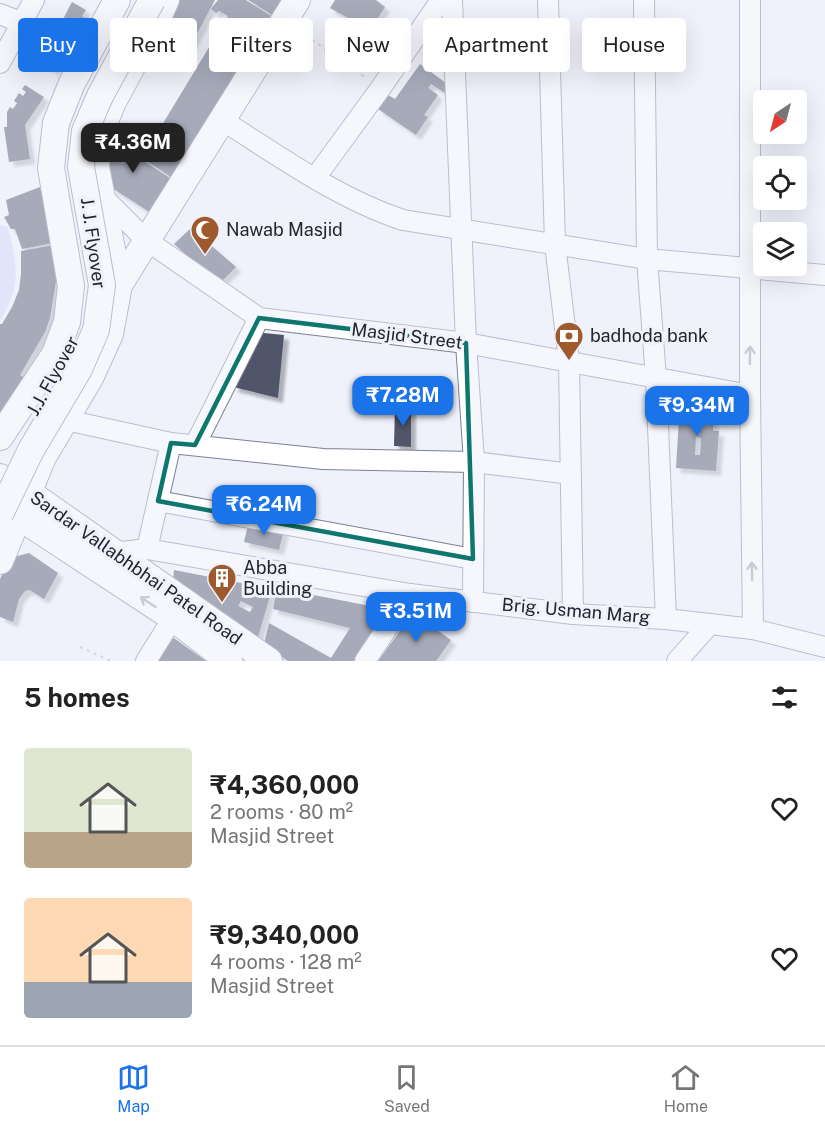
<!DOCTYPE html>
<meta charset="utf-8">
<style>
:root{--surface:#fff;--page:#f6f6f6;--text:#222;--muted:#767676;--line:#e0e0e0;--accent:#1a73e8}
body{margin:0;font-family:"Public Sans",sans-serif;background:var(--page);color:var(--text);height:100vh;display:flex;flex-direction:column;font-size:22px;white-space:nowrap}
*{box-sizing:border-box;margin:0}
p{font-size:20px;color:var(--muted)}
.icon{flex:none;width:33px;height:33px;fill:none;stroke:currentColor;stroke-width:2;stroke-linecap:round;stroke-linejoin:round}
.map{position:relative;height:661px;overflow:hidden}
.drawer{display:flex;flex-direction:column;background:var(--surface);flex:1}
.drawer>*{flex:none}
.guide{position:absolute;left:18px;top:18px;width:789px;height:54px;display:flex;gap:12px}
.needle{width:39px;rotate:216deg}
.fabs{position:absolute;left:753px;top:90px;display:grid;gap:12px}
.fabs a{display:grid;place-items:center;width:54px;height:54px;border-radius:6px;background:var(--surface);box-shadow:0 6px 24px #0002;font-size:30px}
.price{position:absolute;translate:-50% -51px;padding:0 14px;border-radius:12px;background:var(--accent);color:#fff;font-size:20px;line-height:39px;filter:drop-shadow(0 2px 3px #0008)}
.price::after{content:'';position:absolute;left:50%;top:36px;width:18px;height:14px;margin-left:-9px;background:inherit;clip-path:polygon(0 0,100% 0,50% 100%)}
.price.current{background:#222;color:#fff}
ul{padding:0;list-style:none}
li{display:flex;align-items:center;gap:18px;height:150px;padding:0 24px}
li span{display:grid;place-items:center;flex:none;width:168px;height:120px;border-radius:6px;color:#555}
li>.icon{margin-inline-start:auto}
span .icon{width:72px;height:72px;fill:#fffc;stroke-width:1}
li b{font-size:26px}
h2{display:flex;justify-content:space-between;align-items:center;height:72px;padding:0 24px;font-size:26px}
.tag{padding:0 21px;border-radius:6px;background:var(--surface);box-shadow:0 6px 24px #0002;font-size:21px;line-height:54px}
.tag.current{background:var(--accent);color:#fff}
.tabs{display:flex;justify-content:space-around;align-items:center;height:84px;border-top:2px solid var(--line);background:var(--surface);font-size:16px;color:var(--muted)}
.tabs a{display:grid;justify-items:center;gap:3px}
.tabs .current{color:var(--accent)}
.map>svg:first-child{display:block}
</style>
<div class="map">
<svg width="825" height="661" viewBox="0 0 825 661">
<defs>
<filter id="shadow"><feDropShadow dx="5" dy="5" stdDeviation="1.5" flood-color="#0004"/></filter>
</defs>
<rect width="100%" height="100%" fill="#eff1fb"/>
<path fill="#d2d7f7" d="M0,225L8,227C17,267 22,284 0,321Z"/>
<g fill="#515469" fill-rule="evenodd" filter="url(#shadow)">
<path d="M172,0H215L181,64L157,50L164,33L156,28Z"/>
<path d="M218,0H246L276,19L174,179L142,158L228,16L219,11L216,13L211,9Z"/>
<path d="M248,0H286L277,18Z"/>
<path d="M335,0H376L385,7L370,30L330,8Z"/>
<path d="M72,2L86,10L82,16L85,18L76,35L73,34L68,45L70,46L59,66L57,65L54,70L40,63Z"/>
<path d="M420,64L450,86L445,93L431,84L428,88L438,95L424,115L428,117L416,135L378,109L388,95L395,99Z"/>
<path d="M25,85L44,97L25,125L30,159L9,162L4,127H7V112L10,107L13,109L17,103L14,101L19,93L23,96L26,92L22,89Z"/>
<path d="M106,125L126,138L116,158L123,163L130,152L173,180L151,213L112,188L101,139Z"/>
<path d="M40,187L53,243L22,249L15,229H11L4,217L9,215L6,200Z"/>
<path d="M191,228L236,267L219,284L174,244Z"/>
<path d="M54,245L56,281L50,318L45,332L20,375L25,378L0,419V324H2L12,307L19,290L21,274V251Z"/>
<path d="M254,332L284,335L278,398L233,387Z"/>
<path d="M680,401L715,404L713,431H719L716,471L676,468ZM696,437L701,438L700,455H695Z"/>
<path d="M395,407H411V447L394,446Z"/>
<path d="M249,521L284,530L279,550L244,542Z"/>
<path d="M29,553L58,573L44,599L30,590L25,591L19,599L13,622L0,617V579L10,558Z"/>
<path d="M174,570L272,589L257,641L173,581ZM241,601L253,607L250,612L238,606Z"/>
<path d="M277,588L381,608L387,619L358,661H288L264,644L269,623L331,658L350,628L273,609Z"/>
<path d="M413,613L451,640L436,661H378Z"/>
<path d="M171,636L206,661H153Z"/>
</g>
<g fill="none" stroke-linecap="round" stroke-linejoin="round">
<g stroke="#7d8096" stroke-width="22">
<g id="minor">
<path d="M452,0L466,343L474,462L473,602"/>
<path d="M548,0L555,244L569,361L573,614"/>
<path d="M644,0L647,259L656,378L666,619"/>
<path d="M750,0V395L753,629"/>
<path d="M0,14L22,23"/>
<path d="M0,63L34,0"/>
<path d="M222,120C279,156 339,199 403,220L647,259L825,275"/>
<path d="M315,178L380,89L441,0"/>
<path d="M102,196L146,240L259,318L466,343L750,395"/>
<path d="M66,420L171,443L323,459L474,462L571,474"/>
<path d="M195,445L259,318"/>
<path d="M158,501L473,559"/>
<path d="M147,549L171,443"/>
<path d="M113,553L147,549L410,594L573,614L666,619L753,629L825,647"/>
<path d="M146,661L173,618"/>
<path d="M365,661L410,594"/>
<path d="M677,661L710,624"/>
</g>
</g>
<g stroke="#7d8096" stroke-width="28">
<g id="major">
<path d="M113,291L119,285L297,0"/>
<path d="M0,437L55,354L67,322L71,286L51,168L56,123L72,83L117,0"/>
<path d="M0,477L28,492L269,661"/>
<path d="M4,507L173,618L229,661"/>
<path d="M0,561L43,457L91,376L110,334L119,285L96,167L99,135L113,102L157,20L166,0"/>
</g>
</g>
<g stroke="#b1b3bc" stroke-width="2" stroke-dasharray="3 4.5" stroke-linecap="butt">
<path d="M300,31L366,78"/>
<path d="M80,647L111,661"/>
</g>
<use href="#minor" stroke="#fff" stroke-width="20"/>
<use href="#major" stroke="#fff" stroke-width="26"/>
<g stroke="#7d8096" stroke-width="28" stroke-linecap="butt">
<path id="major-bridge" d="M0,514L31,450L79,369L96,330L102,285L81,167L85,131L100,96L152,0"/>
</g>
<use href="#major-bridge" stroke="#fff" stroke-width="26"/>
</g>
<defs><path id="oneway-shaft" d="M-6 0H5M1.5-3L5.5 0L1.5 3" fill="none" stroke-width="1.6" stroke-linecap="round" stroke-linejoin="round" transform="scale(1.5)"/></defs>
<g stroke="#9c9da1">
<use href="#oneway-shaft" transform="translate(750 355) rotate(-89)"/>
<use href="#oneway-shaft" transform="translate(752 571) rotate(-91)"/>
<use href="#oneway-shaft" transform="translate(148 602) rotate(-147)"/>
</g>
<path d="M0 0H825V661H0ZM259,318L466,343L473,559L158,501L171,443L195,445Z" fill="#eff1fb" fill-opacity=".55" fill-rule="evenodd"/>
<path fill="none" stroke="#0f766e" stroke-width="4.5" stroke-linejoin="round" d="M259,318L466,343L473,559L158,501L171,443L195,445Z"/>
<defs>
<g id="mosque-pin" transform="scale(1.5)"><path d="M0 17L-7.5 6A9.5 9.5 0 1 1 7.5 6Z" fill="#9e592c" stroke="#eff1fb"/><path d="M3.5-4.9A6 6 0 1 0 3.5 4.9A5 5 0 1 1 3.5-4.9Z" fill="#fff"/></g>
<g id="bank-pin" transform="scale(1.5)"><path d="M0 17L-7.5 6A9.5 9.5 0 1 1 7.5 6Z" fill="#9e592c" stroke="#eff1fb"/><path d="M-6-4H6V4H-6ZM0-2.3a2.3 2.3 0 1 0 0 4.6a2.3 2.3 0 1 0 0-4.6Z" fill="#fff"/></g>
<g id="building-pin" transform="scale(1.5)"><path d="M0 17L-7.5 6A9.5 9.5 0 1 1 7.5 6Z" fill="#9e592c" stroke="#eff1fb"/><path d="M-4-6H4V6H1V3H-1V6H-4ZM-2.5-4.3h1.7v1.8h-1.7ZM.8-4.3h1.7v1.8H.8ZM-2.5-1h1.7V.8h-1.7ZM.8-1h1.7V.8H.8Z" fill="#fff"/></g>
</defs>
<g fill-rule="evenodd">
<use href="#mosque-pin" x="205" y="230"/>
<use href="#bank-pin" x="569" y="336"/>
<use href="#building-pin" x="222" y="578"/>
</g>
<g text-anchor="middle" stroke-width="6" stroke-linejoin="round" paint-order="stroke">
<g font-size="18" fill="#24252e" stroke="#eff1fb" text-anchor="start">
<text x="226" y="236">Nawab Masjid</text>
<text x="590" y="342">badhoda bank</text>
<text x="243" y="574">Abba<tspan x="243" dy="21">Building</tspan></text>
</g>
<g font-size="18" fill="#24252e" stroke="#eff1fb">
<text transform="translate(93 243) rotate(82)" y="6">J. J. Flyover</text>
<text transform="translate(407 336) rotate(7)" y="6">Masjid Street</text>
<text transform="translate(53 376) rotate(-61)" y="6">J.J. Flyover</text>
<text transform="translate(136 568) rotate(35)" y="6">Sardar Vallabhbhai Patel Road</text>
<text transform="translate(576 611) rotate(5)" y="6">Brig. Usman Marg</text>
</g>
</g>
</svg>
<div class="fabs">
<a><svg class="needle" viewBox="-14 -14 28 28"><path d="M0-13l5 13h-10z" fill="#e53935"/><path d="M0 13l5-13h-10z" fill="#767676"/></svg></a>
<a><svg class="icon" aria-label="locate" viewBox="0 0 24 24"><circle cx="12" cy="12" r="6"/><path d="M12 2v4M12 18v4M2 12h4M18 12h4"/></svg></a>
<a><svg class="icon" aria-label="layers" viewBox="0 0 24 24"><path d="M12 4l9 5-9 5-9-5zM3 14l9 5 9-5"/></svg></a>
</div>
<b class="price current" style="left:133px;top:174px">₹4.36M</b>
<b class="price" style="left:403px;top:427px">₹7.28M</b>
<b class="price" style="left:697px;top:437px">₹9.34M</b>
<b class="price" style="left:264px;top:536px">₹6.24M</b>
<b class="price" style="left:416px;top:643px">₹3.51M</b>
<div class="guide">
<a class="tag current">Buy</a>
<a class="tag">Rent</a>
<a class="tag">Filters</a>
<a class="tag">New</a>
<a class="tag">Apartment</a>
<a class="tag">House</a>
</div>
</div>
<section class="drawer">
<h2>5 homes<svg class="icon" aria-label="filters" viewBox="0 0 24 24"><path d="M4 7h16M4 17h16"/><circle cx="9" cy="7" r="2"/><circle cx="15" cy="17" r="2"/></svg></h2>
<ul>
<li><span style="background:linear-gradient(#dfe7d0 70%,#b9a48a 0)"><svg class="icon" aria-label="home" viewBox="0 0 24 24"><path d="M3 11l9-7 9 7M6 9v11h12V9"/></svg></span><div><b>₹4,360,000</b><p>2 rooms · 80 m²</p><p>Masjid Street</p></div><svg class="icon" aria-label="heart" viewBox="0 0 24 24"><path d="M12 20l-8-8c-3-5 5-10 8-4 3-6 11-1 8 4z"/></svg></li>
<li><span style="background:linear-gradient(#ffd9b3 70%,#9aa5b1 0)"><svg class="icon" aria-label="home" viewBox="0 0 24 24"><path d="M3 11l9-7 9 7M6 9v11h12V9"/></svg></span><div><b>₹9,340,000</b><p>4 rooms · 128 m²</p><p>Masjid Street</p></div><svg class="icon" aria-label="heart" viewBox="0 0 24 24"><path d="M12 20l-8-8c-3-5 5-10 8-4 3-6 11-1 8 4z"/></svg></li>
</ul>
</section>
<nav class="tabs">
<a class="current"><svg class="icon" aria-label="map" viewBox="0 0 24 24"><path d="M3 6l6-2 6 2 6-2v14l-6 2-6-2-6 2zM9 4v14M15 6v14"/></svg>Map</a>
<a><svg class="icon" aria-label="saved" viewBox="0 0 24 24"><path d="M7 4h10v16l-5-4-5 4z"/></svg>Saved</a>
<a><svg class="icon" aria-label="home" viewBox="0 0 24 24"><path d="M3 11l9-7 9 7M6 9v11h12V9"/></svg>Home</a>
</nav>
